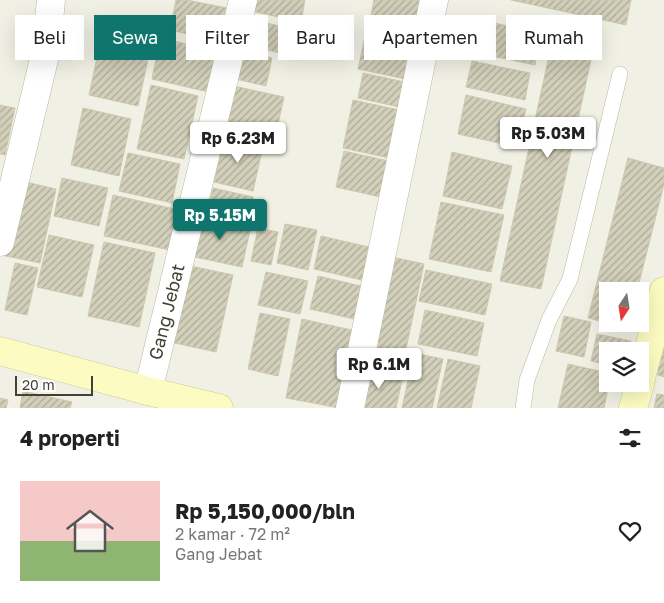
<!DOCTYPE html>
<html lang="id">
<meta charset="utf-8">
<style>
:root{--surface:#fff;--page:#f6f6f6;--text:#222;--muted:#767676;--line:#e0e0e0;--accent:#0f766e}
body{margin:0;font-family:"Golos Text",sans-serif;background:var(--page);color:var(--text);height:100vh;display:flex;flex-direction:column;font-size:19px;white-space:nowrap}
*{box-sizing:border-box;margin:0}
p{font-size:16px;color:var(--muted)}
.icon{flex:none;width:28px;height:28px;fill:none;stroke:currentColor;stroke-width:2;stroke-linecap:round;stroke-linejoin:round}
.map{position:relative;height:408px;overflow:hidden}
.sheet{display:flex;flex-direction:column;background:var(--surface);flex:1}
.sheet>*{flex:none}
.top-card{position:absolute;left:15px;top:15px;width:635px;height:45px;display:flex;gap:10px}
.needle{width:32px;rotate:192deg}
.fabs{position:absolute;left:599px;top:282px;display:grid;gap:10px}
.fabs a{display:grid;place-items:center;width:50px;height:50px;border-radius:0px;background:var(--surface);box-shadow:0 5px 20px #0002;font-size:25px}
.scale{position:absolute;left:15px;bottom:12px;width:78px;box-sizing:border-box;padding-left:5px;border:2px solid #434134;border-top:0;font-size:14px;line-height:18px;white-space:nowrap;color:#434134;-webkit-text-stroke:4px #fff;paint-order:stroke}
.price{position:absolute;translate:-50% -42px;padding:0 11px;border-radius:5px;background:#fff;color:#222;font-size:16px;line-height:32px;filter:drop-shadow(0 1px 2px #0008)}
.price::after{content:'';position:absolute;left:50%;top:30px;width:15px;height:11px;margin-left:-8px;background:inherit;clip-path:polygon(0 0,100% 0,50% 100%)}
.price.current{background:var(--accent);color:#fff}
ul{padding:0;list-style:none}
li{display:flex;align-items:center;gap:15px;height:125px;padding:0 20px}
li+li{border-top:1px solid var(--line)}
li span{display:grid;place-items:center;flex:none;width:140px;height:100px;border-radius:0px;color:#555}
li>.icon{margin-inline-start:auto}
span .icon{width:60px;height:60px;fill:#fffc;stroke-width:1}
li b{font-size:21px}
h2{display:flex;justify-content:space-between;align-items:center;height:60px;padding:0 20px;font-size:21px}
.chip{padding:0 18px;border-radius:0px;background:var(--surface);box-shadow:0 5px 20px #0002;font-size:18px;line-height:45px}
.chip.current{background:var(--accent);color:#fff}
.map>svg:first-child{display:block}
</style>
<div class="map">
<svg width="664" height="408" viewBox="0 0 664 408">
<defs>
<pattern id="building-hatch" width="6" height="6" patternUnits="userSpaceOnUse" patternTransform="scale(1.25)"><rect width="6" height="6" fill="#d2cfba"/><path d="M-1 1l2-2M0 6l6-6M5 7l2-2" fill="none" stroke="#acaa98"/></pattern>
</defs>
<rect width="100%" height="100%" fill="#f1f0e4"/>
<g fill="url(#building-hatch)" stroke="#cdc8ad">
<path d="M176,0H187L227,8L220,41L170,30Z"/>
<path d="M249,0H305L301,22L247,10Z"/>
<path d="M374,0H415L427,2L421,31L370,20Z"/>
<path d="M511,0H631L626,25Z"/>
<path d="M436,14L479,23L472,55L429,45Z"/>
<path d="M247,19L303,31L297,57L242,44Z"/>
<path d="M368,22L420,33L410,80L358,69Z"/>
<path d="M489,22L541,33L535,65L482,54Z"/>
<path d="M555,28L596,37L541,289L500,281Z"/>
<path d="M102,34L151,45L138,106L89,95Z"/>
<path d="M160,38L222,52L213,93L152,79Z"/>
<path d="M237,50L272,58L266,86L231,78Z"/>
<path d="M472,61L530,73L525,100L466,87Z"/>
<path d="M363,73L409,83L404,108L358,98Z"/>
<path d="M151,85L198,96L184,159L137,149Z"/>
<path d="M229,85L284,97L274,143L219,131Z"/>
<path d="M466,95L526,109L517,147L458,134Z"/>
<path d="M353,100L404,111L394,159L343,148Z"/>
<path d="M0,105L15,108L5,155L0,154Z"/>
<path d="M83,108L131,119L119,176L71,165Z"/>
<path d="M224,137L263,146L253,191L214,182Z"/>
<path d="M344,151L393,162L385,198L336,187Z"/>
<path d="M452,152L512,166L502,209L443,196Z"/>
<path d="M128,153L180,164L172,203L119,191Z"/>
<path d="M628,158L664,168V184L637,291H608V323L588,318Z"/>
<path d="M62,178L108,188L99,226L54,216Z"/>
<path d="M17,180L56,189L40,263L1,255Z"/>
<path d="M213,188L253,197L249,220L208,212Z"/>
<path d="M113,195L179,210L170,250L104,236Z"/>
<path d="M441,202L504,215L491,272L429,259Z"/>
<path d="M199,214L251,226L242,267L190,256Z"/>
<path d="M285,224L317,230L308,270L277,263Z"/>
<path d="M258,228L278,232L271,265L251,261Z"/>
<path d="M49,235L94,245L82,297L37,287Z"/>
<path d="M321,236L373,248L366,281L314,269Z"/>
<path d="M104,242L155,253L139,327L88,316Z"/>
<path d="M383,255L424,264L403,363L362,354Z"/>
<path d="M15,263L38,268L27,315L5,310Z"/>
<path d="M186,265L233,275L216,352L170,342Z"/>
<path d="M426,270L492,284L485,315L419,301Z"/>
<path d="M266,272L308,281L300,314L258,305Z"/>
<path d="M318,276L361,286L354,319L310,309Z"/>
<path d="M425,310L484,323L477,356L418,344Z"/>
<path d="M260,313L290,319L278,376L248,369Z"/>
<path d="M564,316L591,322L584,357L556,351Z"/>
<path d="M302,319L356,331L340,408L286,398Z"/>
<path d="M597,334L631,341L629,351H608V365L591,361Z"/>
<path d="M661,348L664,349V377L655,374Z"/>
<path d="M414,353L443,359L432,408H402Z"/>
<path d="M448,359L480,366L471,408H437Z"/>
<path d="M568,364L608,373V384H609L604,408H558Z"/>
<path d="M364,368L403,376L396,408H355Z"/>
<path d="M23,391L72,402L70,408H20Z"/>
<path d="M657,394L664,395V408H654Z"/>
<path d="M0,398L8,400L6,408H0Z"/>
</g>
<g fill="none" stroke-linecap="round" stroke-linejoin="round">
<g stroke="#bcbaa7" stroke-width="16">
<path id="lane" d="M523,408L527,380L549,320L570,279L620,74"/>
</g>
<g stroke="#bcbaa7" stroke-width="29">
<g id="street">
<path d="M0,242L46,51L51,0"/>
<path d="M148,391L243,0"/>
<path d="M350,408L434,0"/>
</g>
</g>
<g stroke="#cdcc92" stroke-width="29">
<g id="secondary">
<path d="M0,351L148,391L219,408"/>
<path d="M640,382L664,291"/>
<path d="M633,408L640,384"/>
</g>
</g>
<use href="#lane" stroke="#fff" stroke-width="15"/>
<use href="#street" stroke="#fff" stroke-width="28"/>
<use href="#secondary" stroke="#fcfcc2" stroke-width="28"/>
</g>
<g text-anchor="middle" stroke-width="4.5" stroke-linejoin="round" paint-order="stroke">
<g font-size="18" fill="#434134" stroke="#fff">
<text transform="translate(167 312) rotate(-76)" y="6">Gang Jebat</text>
</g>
</g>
</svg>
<div class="fabs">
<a><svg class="needle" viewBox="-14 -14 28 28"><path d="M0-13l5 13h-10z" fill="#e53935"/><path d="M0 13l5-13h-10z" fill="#767676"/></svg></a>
<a><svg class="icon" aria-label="layers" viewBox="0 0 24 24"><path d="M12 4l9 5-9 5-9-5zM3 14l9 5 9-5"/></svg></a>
</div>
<div class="scale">20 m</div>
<b class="price" style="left:548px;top:159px">Rp 5.03M</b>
<b class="price" style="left:238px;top:164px">Rp 6.23M</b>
<b class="price current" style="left:220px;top:241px">Rp 5.15M</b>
<b class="price" style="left:379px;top:390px">Rp 6.1M</b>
<div class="top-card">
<a class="chip">Beli</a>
<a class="chip current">Sewa</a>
<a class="chip">Filter</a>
<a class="chip">Baru</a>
<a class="chip">Apartemen</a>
<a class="chip">Rumah</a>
</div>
</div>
<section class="sheet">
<h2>4 properti<svg class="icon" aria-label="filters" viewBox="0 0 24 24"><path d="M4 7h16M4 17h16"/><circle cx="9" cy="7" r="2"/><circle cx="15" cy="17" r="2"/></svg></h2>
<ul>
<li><span style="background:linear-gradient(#f6c9c9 60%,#8fb573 0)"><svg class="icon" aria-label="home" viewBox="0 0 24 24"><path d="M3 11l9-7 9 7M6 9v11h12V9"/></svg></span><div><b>Rp 5,150,000/bln</b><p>2 kamar · 72 m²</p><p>Gang Jebat</p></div><svg class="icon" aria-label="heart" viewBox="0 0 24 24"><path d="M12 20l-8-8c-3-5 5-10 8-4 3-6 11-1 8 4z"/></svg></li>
</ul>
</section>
